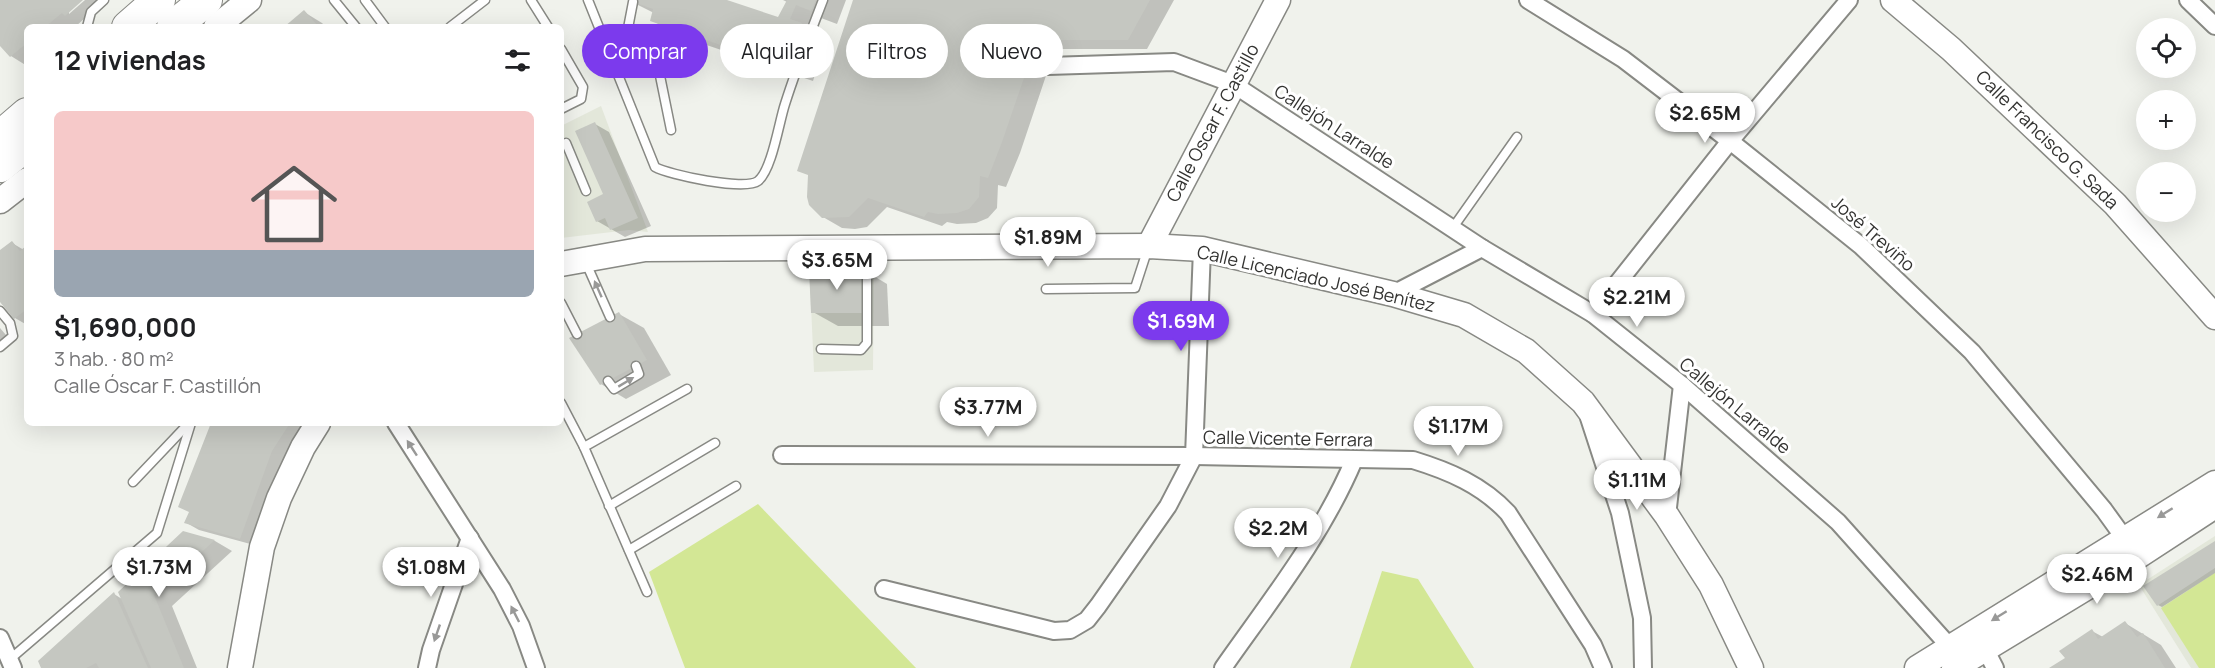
<!DOCTYPE html>
<html lang="es">
<meta charset="utf-8">
<style>
:root{--surface:#fff;--page:#f2f2f2;--text:#202124;--muted:#757577;--accent:#7c3aed}
body{margin:0;font-family:Manrope,sans-serif;background:var(--page);color:var(--text);height:100vh;display:flex;flex-direction:column;font-size:22px;white-space:nowrap}
*{box-sizing:border-box;margin:0}
p{font-size:20px;color:var(--muted)}
.icon{flex:none;width:33px;height:33px;fill:none;stroke:currentColor;stroke-width:2;stroke-linecap:round;stroke-linejoin:round}
.map{position:relative;flex:1;overflow:hidden}
.panel{position:absolute;left:24px;top:24px;width:540px;height:402px;display:flex;flex-direction:column;background:var(--surface);border-radius:9px;box-shadow:0 6px 24px #0002}
.panel>*{flex:none}
.guide{position:absolute;left:582px;top:24px;width:570px;height:54px;display:flex;gap:12px}
.buttons{position:absolute;left:2136px;top:18px;display:grid;gap:12px}
.buttons a{display:grid;place-items:center;width:60px;height:60px;border-radius:50%;background:var(--surface);box-shadow:0 6px 24px #0002;font-size:30px}
.price{position:absolute;translate:-50% -51px;padding:0 14px;border-radius:21px;background:#fff;color:#222;font-size:20px;line-height:39px;filter:drop-shadow(0 2px 3px #0008)}
.price::after{content:'';position:absolute;left:50%;top:36px;width:18px;height:14px;margin-left:-9px;background:inherit;clip-path:polygon(0 0,100% 0,50% 100%)}
.price.current{background:var(--accent);color:#fff}
ul{padding:0;list-style:none}
li{display:grid;align-content:center;gap:12px;height:318px;padding:0 30px}
li span{display:grid;place-items:center;height:186px;border-radius:9px;color:#555}
li>.icon{margin-inline-start:auto}
span .icon{width:108px;height:108px;fill:#fffc;stroke-width:1}
li b{font-size:26px}
h2{display:flex;justify-content:space-between;align-items:center;height:72px;padding:0 30px;font-size:26px}
.chip{padding:0 21px;border-radius:27px;background:var(--surface);box-shadow:0 6px 24px #0002;font-size:21px;line-height:54px}
.chip.current{background:var(--accent);color:#fff}
.map>svg:first-child{display:block}
</style>
<div class="map">
<svg width="2215" height="668" viewBox="0 0 2215 668">
<rect width="100%" height="100%" fill="#f0f2ec"/>
<g fill="#e3e7da">
<path d="M601,106L648,232L629,230L561,238V126Z"/>
<path d="M809,261H874L873,370L814,372Z"/>
<path d="M2215,536V668H2191L2139,585Z"/>
</g>
<g fill="#d3e795">
<path d="M758,504L916,668H685L649,572Z"/>
<path d="M1382,571L1418,579L1474,668H1350Z"/>
<path d="M2215,573V668H2199L2161,608Z"/>
</g>
<g fill="#0003">
<path d="M0,0H80L69,10V14L85,0H105L75,27H27V66L11,56L0,43Z"/>
<path d="M628,0H723L779,19L787,2L783,0H846L837,24L821,18L815,33L826,39L813,81L677,35L652,20L654,13Z"/>
<path d="M855,0H1174L1147,49H1055L1020,153L1006,187L998,185L997,208L988,218L976,223L957,224L947,222L942,226L887,207L867,227L855,229L842,228L823,217Z"/>
<path d="M304,12L322,23L326,27H286Z"/>
<path d="M595,124L609,132L651,226L625,237L597,221L605,195Z"/>
<path d="M12,243L24,250L27,247V325L15,318L0,300V252Z"/>
<path d="M862,269L887,284L889,326H838L813,312Z"/>
<path d="M619,314L644,328L671,375L626,399L601,384Z"/>
<path d="M0,328L12,342L0,352Z"/>
<path d="M213,423H308L254,545L199,530L185,522L190,513Z"/>
<path d="M184,533L215,541L232,551L172,606L197,668H42L114,594L122,599Z"/>
<path d="M2215,542V573L2162,607L2158,605Z"/>
<path d="M2125,623L2161,645L2176,668H2052L2067,658L2092,631L2103,637Z"/>
</g>
<g fill="#c5c7c1">
<path d="M0,0H83L65,16L62,13L45,27H27V43L10,57L0,46Z"/>
<path d="M628,0H727L778,17L787,0H816L811,11L796,5L790,19L802,23L788,68L650,21L653,9Z"/>
<path d="M853,0H1150L1128,40H1037L1002,142L988,178L980,176L979,197L969,209L957,213L938,214L928,212L924,217L868,198L849,217L822,218L809,205L807,197L808,175L797,171Z"/>
<path d="M304,10L319,27H284Z"/>
<path d="M595,122L638,218L610,230L605,218L596,222L587,202L603,194L575,131Z"/>
<path d="M12,241L20,251L27,245V309L14,319L0,302V250Z"/>
<path d="M862,268L864,313H811L809,269Z"/>
<path d="M619,312L647,360L600,385L569,338Z"/>
<path d="M211,423H290L272,451L240,539L184,523L189,512L178,507Z"/>
<path d="M183,531L215,540L154,595L184,668H151L118,592Z"/>
<path d="M2215,541V568L2157,606L2143,586Z"/>
<path d="M114,592L148,668H99L96,663L86,668H41L38,661Z"/>
<path d="M2125,621L2137,637L2143,633L2165,668H2049L2065,658L2059,651L2092,629L2098,639Z"/>
</g>
<g fill="none" stroke-linecap="round" stroke-linejoin="round">
<g stroke="#888984" stroke-width="11">
<g id="lane">
<path d="M334,0L356,27"/>
<path d="M365,0L385,27"/>
<path d="M531,0L548,27"/>
<path d="M588,0L655,167C669,175 745,191 758,181C772,170 779,122 785,104C796,69 810,34 823,0"/>
<path d="M87,27L91,12L104,0"/>
<path d="M450,27L485,0"/>
<path d="M561,49L583,87L581,99L561,109"/>
<path d="M624,49L633,2"/>
<path d="M657,61L671,130"/>
<path d="M561,145L566,143L586,191"/>
<path d="M1452,229L1517,137"/>
<path d="M586,263L610,317"/>
<path d="M1046,289L1135,288L1148,248"/>
<path d="M561,303L577,334"/>
<path d="M0,311L10,323L13,336L0,347"/>
<path d="M821,349L861,350L867,343V248"/>
<path d="M608,381L614,389L639,374L636,366"/>
<path d="M561,403L584,447L647,592"/>
<path d="M584,447L687,389"/>
<path d="M133,482L189,423"/>
<path d="M609,506L715,443"/>
<path d="M629,550L736,486"/>
<path d="M9,660L157,533L191,423"/>
</g>
</g>
<g stroke="#888984" stroke-width="20">
<g id="street">
<path d="M1528,0L1623,59L1730,141L1861,246L1972,352L2104,510L2130,546"/>
<path d="M2188,0L2215,26"/>
<path d="M1048,66L1174,62L1233,84L1482,248L1593,314L1682,385L1838,522L1950,647L1955,656"/>
<path d="M1393,294L1482,248"/>
<path d="M1593,314L1730,141L1849,0"/>
<path d="M1589,418L1620,513L1642,618L1643,668"/>
<path d="M396,423L502,589L521,626L536,668"/>
<path d="M782,455L1194,456L1413,460C1449,471 1482,485 1508,513L1593,645L1603,668"/>
<path d="M1667,516L1682,385"/>
<path d="M884,589L1054,631L1070,630L1087,620L1098,606L1168,506L1194,456L1202,249"/>
<path d="M0,638L13,668"/>
<path d="M1980,639L1995,668"/>
<path d="M427,668L431,650L470,538"/>
<path d="M1223,668C1270,601 1322,536 1354,460"/>
</g>
</g>
<g stroke="#888984" stroke-width="27">
<g id="secondary">
<path d="M1893,0L1951,49L2115,204L2215,317"/>
<path d="M216,27L249,0"/>
<path d="M0,201L27,180"/>
<path d="M1149,246L1278,0"/>
<path d="M561,264L645,249L1149,246L1202,249L1393,294L1464,315L1526,351L1583,402L1667,516L1711,585L1751,668"/>
<path d="M240,668L262,547L279,498L303,447L318,423"/>
<path d="M1917,668L2215,483"/>
<path d="M1954,668L2137,557L2215,506"/>
</g>
</g>
<g stroke="#888984" stroke-width="34">
<g id="highway">
<path d="M128,27L159,0"/>
<path d="M173,27L206,0"/>
<path d="M0,137L27,114"/>
<path d="M0,166L27,144"/>
</g>
</g>
<use href="#lane" stroke="#fff" stroke-width="8"/>
<use href="#street" stroke="#fff" stroke-width="16"/>
<use href="#secondary" stroke="#fff" stroke-width="24"/>
<use href="#highway" stroke="#fff" stroke-width="32"/>
</g>
<defs><path id="oneway-solid" d="M-6-.8H1V-3.2L6.5 0L1 3.2V.8H-6Z" transform="scale(1.5)"/></defs>
<g fill="#999998">
<use href="#oneway-solid" transform="translate(598 289) rotate(-114)"/>
<use href="#oneway-solid" transform="translate(626 382) rotate(-31)"/>
<use href="#oneway-solid" transform="translate(412 448) rotate(-123)"/>
<use href="#oneway-solid" transform="translate(2165 513) rotate(148)"/>
<use href="#oneway-solid" transform="translate(515 614) rotate(-117)"/>
<use href="#oneway-solid" transform="translate(1999 616) rotate(148)"/>
<use href="#oneway-solid" transform="translate(437 633) rotate(109)"/>
</g>
<g text-anchor="middle" stroke-width="6" stroke-linejoin="round" paint-order="stroke">
<g font-size="18" fill="#333331" stroke="#fff">
<text transform="translate(1213 123) rotate(-62)" y="6">Calle Oscar F. Castillo</text>
<text transform="translate(1334 127) rotate(33)" y="6">Callejón Larralde</text>
<text transform="translate(2047 140) rotate(44)" y="6">Calle Francisco G. Sada</text>
<text transform="translate(1873 234) rotate(41)" y="6">José Treviño</text>
<text transform="translate(1316 279) rotate(13)" y="6">Calle Licenciado José Benítez</text>
<text transform="translate(1735 406) rotate(40)" y="6">Callejón Larralde</text>
<text transform="translate(1288 439) rotate(1)" y="6">Calle Vicente Ferrara</text>
</g>
</g>
</svg>
<div class="buttons">
<a><svg class="icon" aria-label="locate" viewBox="0 0 24 24"><circle cx="12" cy="12" r="6"/><path d="M12 2v4M12 18v4M2 12h4M18 12h4"/></svg></a>
<a>+</a>
<a>−</a>
</div>
<b class="price" style="left:1705px;top:144px">$2.65M</b>
<b class="price" style="left:1048px;top:268px">$1.89M</b>
<b class="price" style="left:837px;top:291px">$3.65M</b>
<b class="price" style="left:1637px;top:328px">$2.21M</b>
<b class="price current" style="left:1181px;top:352px">$1.69M</b>
<b class="price" style="left:988px;top:438px">$3.77M</b>
<b class="price" style="left:1458px;top:457px">$1.17M</b>
<b class="price" style="left:1637px;top:511px">$1.11M</b>
<b class="price" style="left:1278px;top:559px">$2.2M</b>
<b class="price" style="left:159px;top:598px">$1.73M</b>
<b class="price" style="left:431px;top:598px">$1.08M</b>
<b class="price" style="left:2097px;top:605px">$2.46M</b>
<div class="guide">
<a class="chip current">Comprar</a>
<a class="chip">Alquilar</a>
<a class="chip">Filtros</a>
<a class="chip">Nuevo</a>
</div>
<section class="panel">
<h2>12 viviendas<svg class="icon" aria-label="filters" viewBox="0 0 24 24"><path d="M4 7h16M4 17h16"/><circle cx="9" cy="7" r="2"/><circle cx="15" cy="17" r="2"/></svg></h2>
<ul>
<li><span style="background:linear-gradient(#f6c9c9 75%,#9aa5b1 0)"><svg class="icon" aria-label="home" viewBox="0 0 24 24"><path d="M3 11l9-7 9 7M6 9v11h12V9"/></svg></span><div><b>$1,690,000</b><p>3 hab. · 80 m²</p><p>Calle Óscar F. Castillón</p></div></li>
</ul>
</section>
</div>
